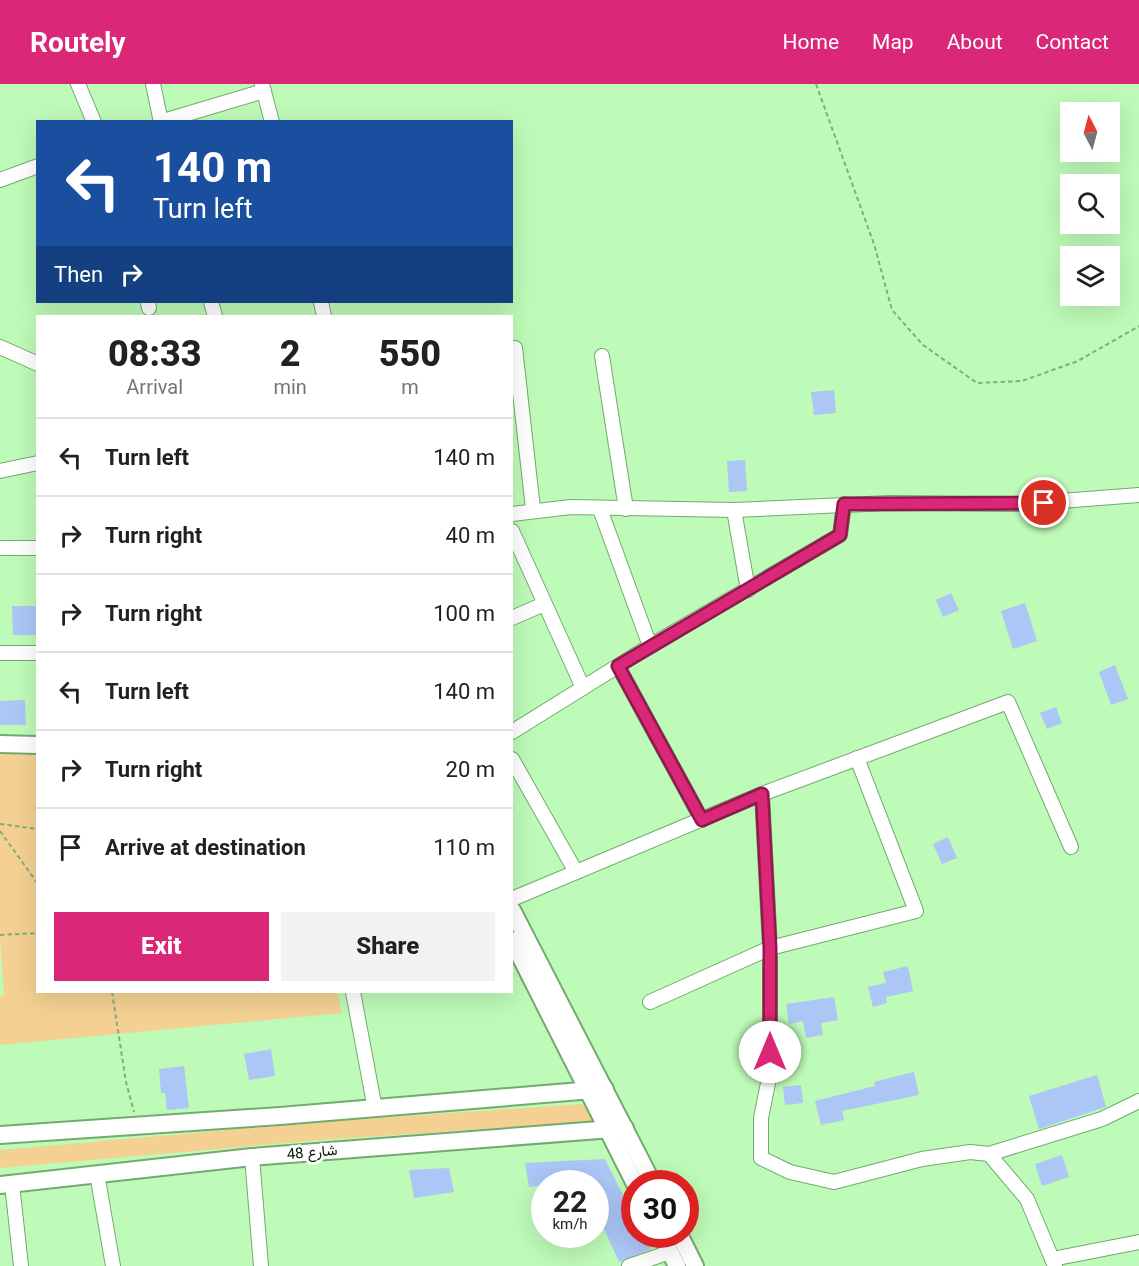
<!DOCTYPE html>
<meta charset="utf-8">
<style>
:root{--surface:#fff;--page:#f2f2f2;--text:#202124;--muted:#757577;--line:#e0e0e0;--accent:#db2777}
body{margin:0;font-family:Roboto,Vazirmatn,sans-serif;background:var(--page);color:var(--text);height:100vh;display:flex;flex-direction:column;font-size:22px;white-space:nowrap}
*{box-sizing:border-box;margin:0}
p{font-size:20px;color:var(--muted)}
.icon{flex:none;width:33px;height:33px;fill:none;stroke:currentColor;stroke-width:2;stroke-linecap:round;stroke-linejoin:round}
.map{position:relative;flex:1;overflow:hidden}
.details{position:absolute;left:36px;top:231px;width:477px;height:678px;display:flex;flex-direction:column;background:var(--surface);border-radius:0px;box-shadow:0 6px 24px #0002}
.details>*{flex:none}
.banner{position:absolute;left:36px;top:36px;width:477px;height:183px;border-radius:0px;box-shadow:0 6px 24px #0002;background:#1a4fa0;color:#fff;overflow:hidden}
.needle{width:39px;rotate:354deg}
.buttons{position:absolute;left:1060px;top:18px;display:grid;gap:12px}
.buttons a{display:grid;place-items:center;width:60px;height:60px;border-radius:0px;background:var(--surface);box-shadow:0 6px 24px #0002;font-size:30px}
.speed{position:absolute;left:531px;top:1086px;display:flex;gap:12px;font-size:30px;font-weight:700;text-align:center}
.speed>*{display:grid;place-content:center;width:78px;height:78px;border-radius:50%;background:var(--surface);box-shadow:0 6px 24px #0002;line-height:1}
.speed small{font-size:15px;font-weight:400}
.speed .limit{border:9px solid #d22;background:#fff;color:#111}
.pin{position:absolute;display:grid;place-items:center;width:51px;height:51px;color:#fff;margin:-26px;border:3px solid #fff;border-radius:50%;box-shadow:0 2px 6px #0007}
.me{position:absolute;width:66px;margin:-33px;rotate:0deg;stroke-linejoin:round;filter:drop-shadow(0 0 4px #0008)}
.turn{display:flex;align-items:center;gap:21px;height:126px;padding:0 18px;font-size:27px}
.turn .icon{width:78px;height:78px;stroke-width:2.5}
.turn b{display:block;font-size:42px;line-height:51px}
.then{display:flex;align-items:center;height:57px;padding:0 18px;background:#0003;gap:12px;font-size:22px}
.eta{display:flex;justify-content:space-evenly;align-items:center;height:102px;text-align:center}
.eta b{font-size:36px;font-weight:800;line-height:42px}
.button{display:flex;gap:12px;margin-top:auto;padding:12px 18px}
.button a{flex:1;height:69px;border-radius:0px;background:var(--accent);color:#fff;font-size:24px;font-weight:800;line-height:69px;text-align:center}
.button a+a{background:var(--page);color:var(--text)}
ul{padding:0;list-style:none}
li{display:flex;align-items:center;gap:18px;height:78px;padding:0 18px;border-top:2px solid var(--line)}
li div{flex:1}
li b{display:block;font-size:22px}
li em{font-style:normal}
header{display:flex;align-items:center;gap:36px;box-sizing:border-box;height:84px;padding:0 30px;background:var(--accent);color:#fff}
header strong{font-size:28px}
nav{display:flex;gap:33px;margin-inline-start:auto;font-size:21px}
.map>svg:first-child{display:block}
</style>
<header>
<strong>Routely</strong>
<nav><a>Home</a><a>Map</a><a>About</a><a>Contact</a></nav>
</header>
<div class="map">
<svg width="1139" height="1182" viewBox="0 0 1139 1182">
<rect width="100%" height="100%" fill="#befab8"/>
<g fill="#f4d192">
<path d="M0,670H37L38,908H337L342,929L0,961V912L4,911L0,855Z"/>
<path d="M584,1020L593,1038L321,1056L0,1084V1066L319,1038Z"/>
</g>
<g fill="#acc6f6">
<path d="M834,306L836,329L814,331L811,308Z"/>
<path d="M745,376L747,407L729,408L727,377Z"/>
<path d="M951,509L959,526L943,533L936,516Z"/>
<path d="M1025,519L1037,557L1013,565L1001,527Z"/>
<path d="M12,522H38V551H13Z"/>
<path d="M1115,581L1128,615L1111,621L1099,588Z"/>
<path d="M25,616L26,641H0V617Z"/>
<path d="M1056,623L1062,639L1047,645L1040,629Z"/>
<path d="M948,753L957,774L942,780L933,760Z"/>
<path d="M908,882L913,907L886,913L887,919L873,923L868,903L886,899L883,888Z"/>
<path d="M834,913L838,936L821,939L823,951L806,954L803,937L789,940L786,920Z"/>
<path d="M271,965L275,992L249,996L244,970Z"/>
<path d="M184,982L189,1024L167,1026L165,1009H161L159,985Z"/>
<path d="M914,988L919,1011L842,1027L844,1036L821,1041L815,1017L875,1002L874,998Z"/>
<path d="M1097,991L1106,1023L1039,1045L1029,1012Z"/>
<path d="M801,1001L803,1019L785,1021L783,1003Z"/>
<path d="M1062,1071L1069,1093L1042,1102L1035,1080Z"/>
<path d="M605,1075L634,1133V1150H644L651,1165L619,1178L596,1127V1100L581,1097L529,1103L525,1079Z"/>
<path d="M449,1084L454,1108L414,1114L409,1086Z"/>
</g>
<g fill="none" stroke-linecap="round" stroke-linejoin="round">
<g stroke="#72ab6e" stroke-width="16">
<g id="minor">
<path d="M78,0L94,38"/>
<path d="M153,0L161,38"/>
<path d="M262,0L272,38"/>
<path d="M160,38L264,7"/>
<path d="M0,96L38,82"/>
<path d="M148,218L149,224"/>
<path d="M211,218L215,232"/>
<path d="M321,218L324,232"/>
<path d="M0,263L38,280"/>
<path d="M515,264L533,425"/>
<path d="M602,272L626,425"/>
<path d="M0,387L38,379"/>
<path d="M600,425L650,562"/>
<path d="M734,426L748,506"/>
<path d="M512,430L571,423L734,426L889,419L1022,420L1139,411"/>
<path d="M512,447L583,604"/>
<path d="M0,464H38"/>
<path d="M512,534L544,520"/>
<path d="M0,569H38"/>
<path d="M618,582L702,736"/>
<path d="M512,648L650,562L840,451L844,420"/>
<path d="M512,675L576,788"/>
<path d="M762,710L770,864V989L761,1034V1074L790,1088L834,1098L922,1075L970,1068L989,1070L1102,1035L1139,1017"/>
<path d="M512,815L762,710L1008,618L1071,763"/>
<path d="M353,908L375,1025"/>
<path d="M650,918L770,864L916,827L857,674"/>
<path d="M989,1070L1027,1115L1055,1182"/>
<path d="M252,1073L261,1182"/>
<path d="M97,1090L113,1182"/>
<path d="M12,1100L21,1182"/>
<path d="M1052,1175L1139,1158"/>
<path d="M629,1182L670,1168"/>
</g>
</g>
<g stroke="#72ab6e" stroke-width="20">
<g id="major">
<path d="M0,660L38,661"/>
<path d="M512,826L653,1100"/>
<path d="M512,856L635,1100"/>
<path d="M0,1051L280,1032L605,1005"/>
<path d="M0,1101L252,1073L625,1044"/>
<path d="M661,1150L677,1182"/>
<path d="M679,1150L695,1182"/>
</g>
</g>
<g stroke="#80af7b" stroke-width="2" stroke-dasharray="4.5 3" stroke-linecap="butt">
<path d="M816,0L874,160L892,226L923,261L977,299L1022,297L1078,277L1139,242"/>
<path d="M0,740L38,745"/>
<path d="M0,747L38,800"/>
<path d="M0,851L38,849"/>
<path d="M112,908L126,998L134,1028"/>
</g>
<use href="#minor" stroke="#fff" stroke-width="14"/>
<use href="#major" stroke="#fff" stroke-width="16"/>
</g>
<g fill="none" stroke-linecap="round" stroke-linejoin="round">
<g stroke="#8e194d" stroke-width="15">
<path id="route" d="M770,968V864L762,710L702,736L618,582L840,451L844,420L1044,419"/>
</g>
<use href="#route" stroke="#db2777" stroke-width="10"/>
</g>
<g text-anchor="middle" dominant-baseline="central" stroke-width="6" stroke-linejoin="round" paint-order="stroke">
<g font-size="15" fill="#041a03" stroke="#fff">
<text transform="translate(312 1068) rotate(-5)">48 شارع</text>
</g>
</g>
</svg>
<div class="buttons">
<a><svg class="needle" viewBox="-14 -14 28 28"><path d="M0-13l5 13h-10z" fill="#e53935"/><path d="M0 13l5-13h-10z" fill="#757577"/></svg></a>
<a><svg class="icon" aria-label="search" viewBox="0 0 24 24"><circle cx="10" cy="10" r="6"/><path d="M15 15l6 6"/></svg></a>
<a><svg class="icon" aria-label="layers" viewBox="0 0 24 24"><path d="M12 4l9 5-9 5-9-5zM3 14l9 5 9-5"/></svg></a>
</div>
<div class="speed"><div>22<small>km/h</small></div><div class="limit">30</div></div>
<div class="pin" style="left:1044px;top:419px;background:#d93025"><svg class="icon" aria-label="arrive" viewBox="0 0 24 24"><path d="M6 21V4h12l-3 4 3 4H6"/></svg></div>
<svg class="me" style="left:770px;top:968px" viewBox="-20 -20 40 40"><circle r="19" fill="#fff"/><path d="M0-13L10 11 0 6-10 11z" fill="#db2777"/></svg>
<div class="banner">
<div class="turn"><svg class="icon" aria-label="left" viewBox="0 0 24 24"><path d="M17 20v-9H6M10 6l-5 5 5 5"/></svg><div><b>140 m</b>Turn left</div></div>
<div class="then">Then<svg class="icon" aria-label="right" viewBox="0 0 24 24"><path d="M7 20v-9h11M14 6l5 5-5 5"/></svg></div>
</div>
<section class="details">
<div class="eta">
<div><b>08:33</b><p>Arrival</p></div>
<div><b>2</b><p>min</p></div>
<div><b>550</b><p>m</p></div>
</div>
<ul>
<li><svg class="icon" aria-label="left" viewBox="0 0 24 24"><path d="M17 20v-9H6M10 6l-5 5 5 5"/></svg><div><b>Turn left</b></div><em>140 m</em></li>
<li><svg class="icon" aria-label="right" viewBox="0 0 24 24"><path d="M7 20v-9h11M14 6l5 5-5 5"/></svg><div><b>Turn right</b></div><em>40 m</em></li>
<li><svg class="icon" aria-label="right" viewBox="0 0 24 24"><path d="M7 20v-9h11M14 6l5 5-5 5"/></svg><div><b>Turn right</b></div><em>100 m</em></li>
<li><svg class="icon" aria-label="left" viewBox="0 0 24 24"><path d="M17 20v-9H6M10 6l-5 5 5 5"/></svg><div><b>Turn left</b></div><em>140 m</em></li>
<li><svg class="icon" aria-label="right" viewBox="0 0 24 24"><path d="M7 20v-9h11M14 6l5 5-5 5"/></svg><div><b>Turn right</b></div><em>20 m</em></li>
<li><svg class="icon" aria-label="arrive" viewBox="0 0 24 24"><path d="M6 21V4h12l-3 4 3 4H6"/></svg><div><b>Arrive at destination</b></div><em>110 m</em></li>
</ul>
<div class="button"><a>Exit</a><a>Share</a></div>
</section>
</div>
